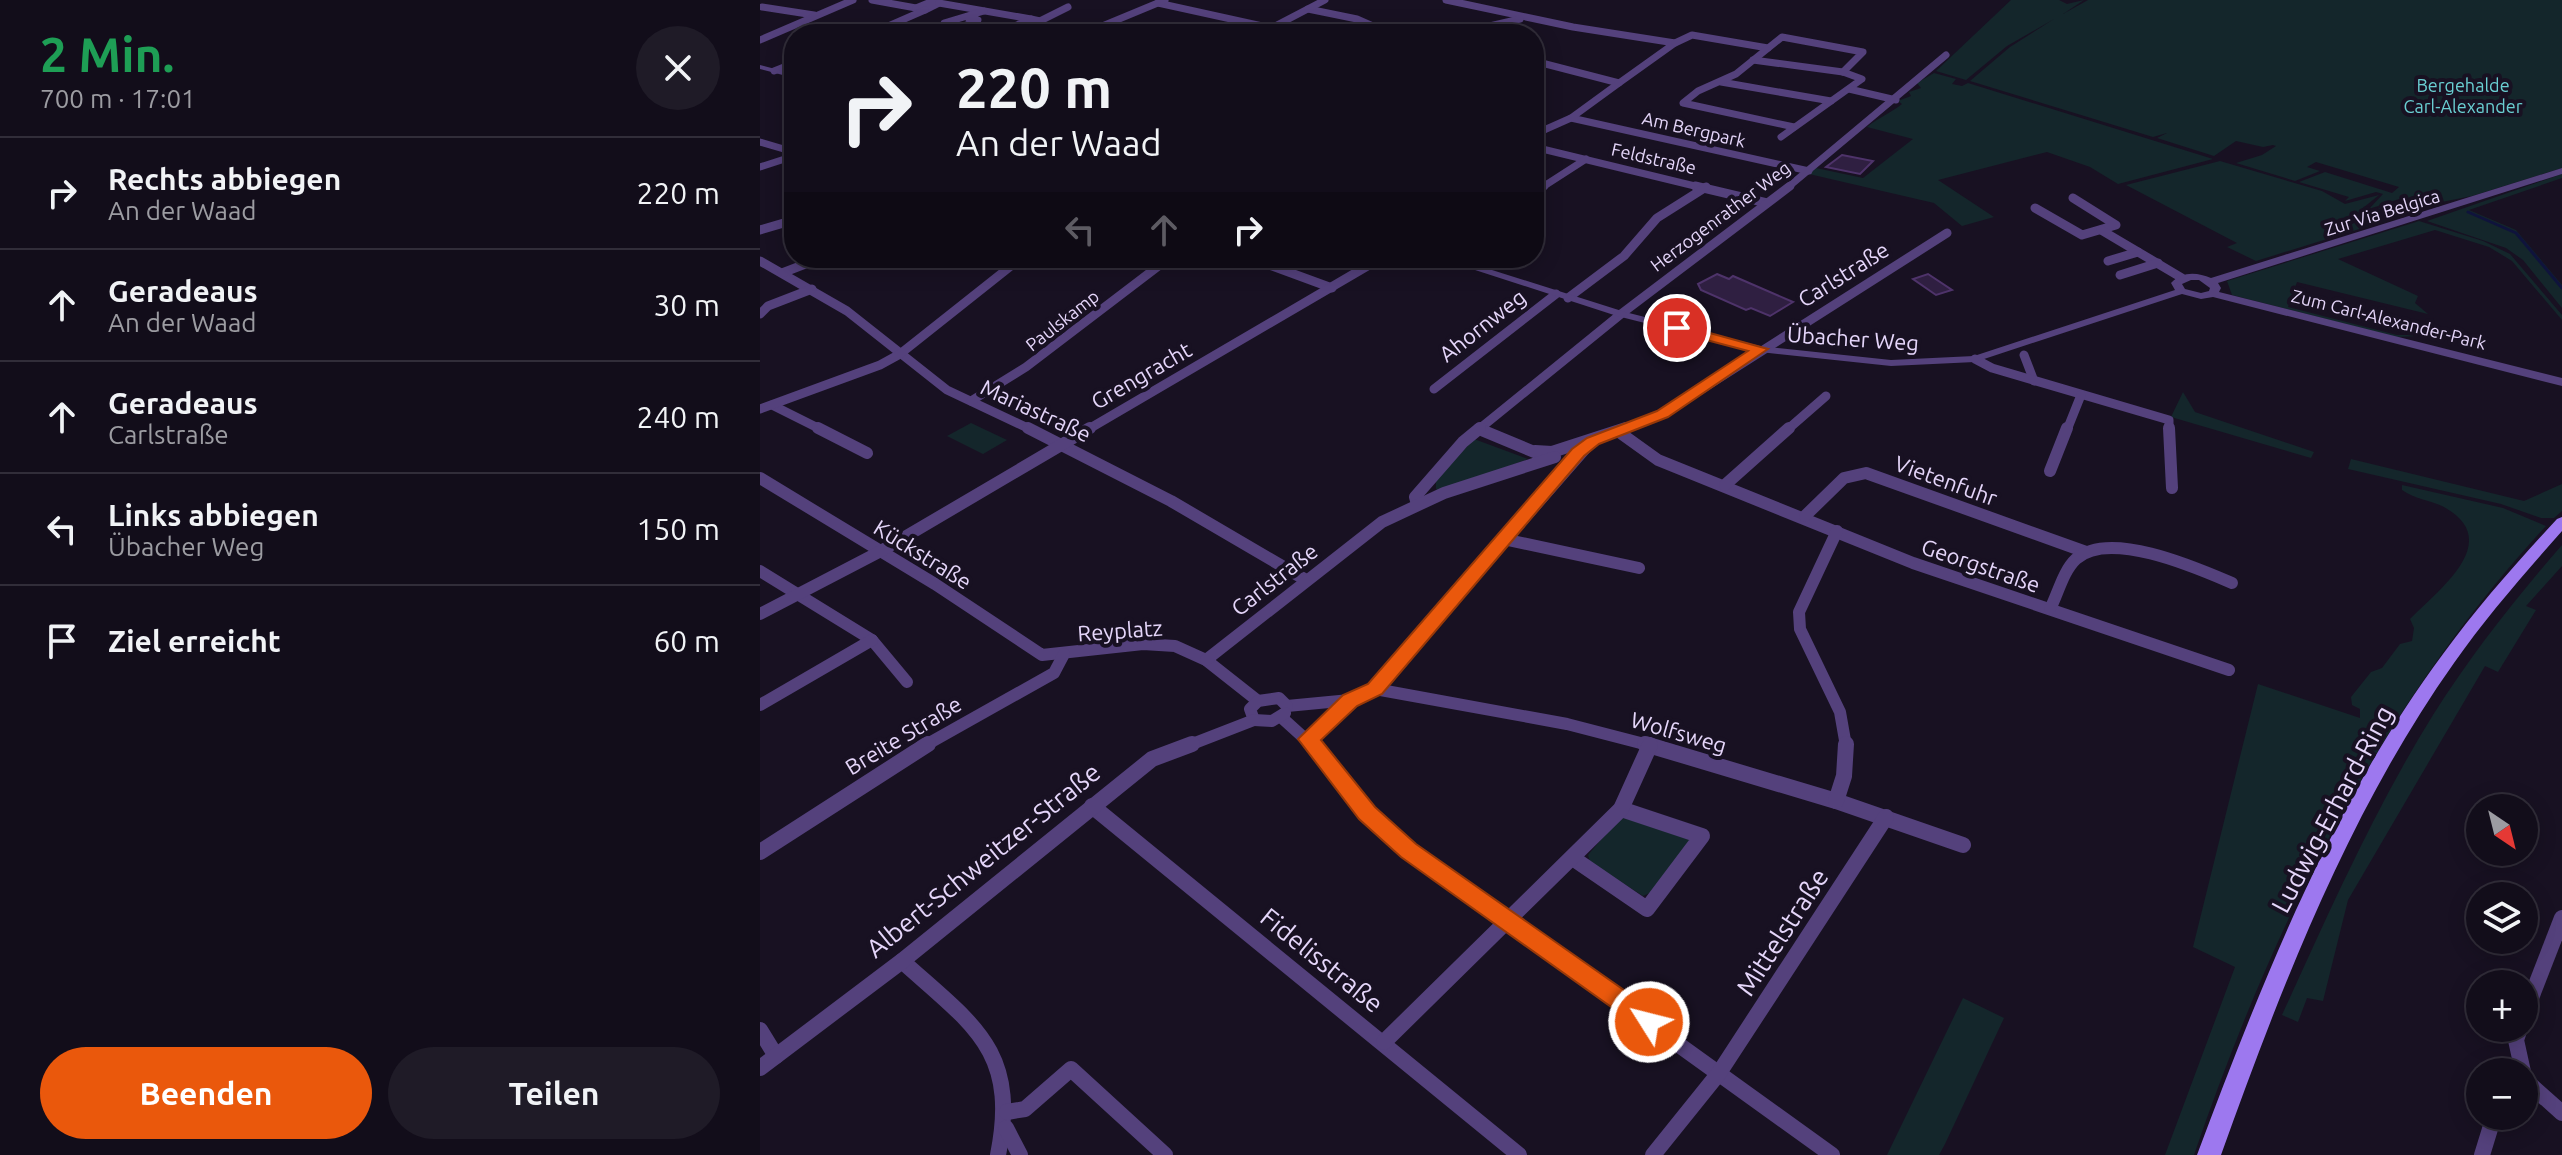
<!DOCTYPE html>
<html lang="de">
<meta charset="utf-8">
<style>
:root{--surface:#120d1a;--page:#1f1b27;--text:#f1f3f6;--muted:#9c9ca2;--line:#312d39;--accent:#ea580c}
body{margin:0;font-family:Ubuntu,sans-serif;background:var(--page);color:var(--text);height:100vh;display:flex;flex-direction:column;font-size:30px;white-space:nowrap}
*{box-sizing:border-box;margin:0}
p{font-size:26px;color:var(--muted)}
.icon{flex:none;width:44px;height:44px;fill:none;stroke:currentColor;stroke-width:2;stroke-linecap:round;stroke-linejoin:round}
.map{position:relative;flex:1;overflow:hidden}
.details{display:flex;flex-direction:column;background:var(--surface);width:760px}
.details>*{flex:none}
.guide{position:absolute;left:24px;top:24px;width:760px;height:244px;border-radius:32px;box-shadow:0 4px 20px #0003,0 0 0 2px var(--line);background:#120d1a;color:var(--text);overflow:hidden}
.needle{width:52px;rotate:145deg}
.controls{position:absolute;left:1706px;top:794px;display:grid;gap:16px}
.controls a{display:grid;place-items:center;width:72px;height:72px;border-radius:50%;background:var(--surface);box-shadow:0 4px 20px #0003,0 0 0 2px var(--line);font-size:40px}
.pin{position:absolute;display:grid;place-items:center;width:68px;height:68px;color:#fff;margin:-34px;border:4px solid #fff;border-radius:50%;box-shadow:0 2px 8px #0007}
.me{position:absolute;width:88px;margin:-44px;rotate:306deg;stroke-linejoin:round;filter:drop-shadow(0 0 6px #0008)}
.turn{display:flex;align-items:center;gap:28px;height:168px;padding:0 40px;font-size:36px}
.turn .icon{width:104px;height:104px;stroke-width:2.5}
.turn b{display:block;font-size:56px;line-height:68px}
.lanes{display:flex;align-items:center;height:76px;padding:0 40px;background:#0003;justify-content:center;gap:40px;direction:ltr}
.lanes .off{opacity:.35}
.round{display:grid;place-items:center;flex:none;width:84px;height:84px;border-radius:42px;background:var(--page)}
.summary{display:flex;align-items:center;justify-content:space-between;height:136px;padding:0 40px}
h1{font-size:48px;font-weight:700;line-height:60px;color:#1e9e55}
.action{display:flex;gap:16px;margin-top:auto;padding:16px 40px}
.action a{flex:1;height:92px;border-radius:48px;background:var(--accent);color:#fff;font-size:32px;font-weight:700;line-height:92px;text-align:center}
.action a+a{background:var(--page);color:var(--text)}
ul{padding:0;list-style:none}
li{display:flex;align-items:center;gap:24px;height:112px;padding:0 40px;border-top:2px solid var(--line)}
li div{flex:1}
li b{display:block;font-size:30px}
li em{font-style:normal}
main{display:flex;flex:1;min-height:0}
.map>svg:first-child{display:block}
</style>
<main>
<section class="details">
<div class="summary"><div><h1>2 Min.</h1><p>700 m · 17:01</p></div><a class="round"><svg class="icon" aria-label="close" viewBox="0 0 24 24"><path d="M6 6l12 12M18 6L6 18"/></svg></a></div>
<ul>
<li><svg class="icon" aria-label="right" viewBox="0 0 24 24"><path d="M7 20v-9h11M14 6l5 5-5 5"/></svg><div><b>Rechts abbiegen</b><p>An der Waad</p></div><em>220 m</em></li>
<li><svg class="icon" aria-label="ahead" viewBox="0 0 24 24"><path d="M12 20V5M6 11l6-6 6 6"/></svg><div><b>Geradeaus</b><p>An der Waad</p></div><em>30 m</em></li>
<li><svg class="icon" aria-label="ahead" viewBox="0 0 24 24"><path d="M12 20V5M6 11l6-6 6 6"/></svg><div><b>Geradeaus</b><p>Carlstraße</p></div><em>240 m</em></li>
<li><svg class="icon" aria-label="left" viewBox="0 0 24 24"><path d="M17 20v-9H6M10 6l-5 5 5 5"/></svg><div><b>Links abbiegen</b><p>Übacher Weg</p></div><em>150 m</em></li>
<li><svg class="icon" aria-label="arrive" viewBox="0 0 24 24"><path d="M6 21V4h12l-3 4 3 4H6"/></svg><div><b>Ziel erreicht</b></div><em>60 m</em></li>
</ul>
<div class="action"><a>Beenden</a><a>Teilen</a></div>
</section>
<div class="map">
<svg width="1802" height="1155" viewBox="0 0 1802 1155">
<rect width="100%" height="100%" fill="#181122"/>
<g fill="#14262b">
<path d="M1251,0H1299L1307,4L1324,0L1303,14L1328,0H1802V168L1712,196L1636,211L1646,202L1639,199L1609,209L1623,194L1616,192L1585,201L1589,197L1539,182L1565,172L1632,193L1639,187L1556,162L1547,167L1560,171L1535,181L1476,163L1502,155L1516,146L1513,145L1503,147L1476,141L1454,156L1397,138L1407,133L1393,137L1210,81L1250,47L1294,19L1247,46L1206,80L1176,71Z"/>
<path d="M1174,73L1196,79L1192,84L1202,86L1208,83L1453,159L1358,184L1330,167L1287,152L1178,180L1234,217L1202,226L1174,203L1049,174L1056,168L1103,178L1153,139L1107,127C1118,118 1132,112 1142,104L1138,101L1151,96L1149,92L1161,88L1157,83Z"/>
<path d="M1460,161L1562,191L1585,204L1619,195L1603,208L1609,211L1642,202L1630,214L1638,217L1496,261L1467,247L1477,243L1366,185Z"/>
<path d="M1802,174V178L1709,210L1756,230L1802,285V308L1763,260L1746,248L1667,221Z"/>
<path d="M1659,221L1723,241L1750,254L1802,315V320L1752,261L1729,247L1675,230L1578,259L1658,296L1655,303L1668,314L1537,282L1528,307L1637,335H1655L1667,320L1658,336L1636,337L1472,295L1467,281Z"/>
<path d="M1423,392L1435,412L1554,452L1551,458L1411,417Z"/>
<path d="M211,423L247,440L223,454L187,436Z"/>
<path d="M714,439L768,459L679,491L676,489V480Z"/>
<path d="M1591,459L1764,501L1802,484V511L1794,518H1781L1741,504L1588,469Z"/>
<path d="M1642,485L1743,508L1786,526C1621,704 1512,927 1434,1155H1405L1475,967L1433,947L1498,684L1600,718V709L1592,705L1591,697L1611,672L1622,668L1640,644L1652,641L1654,628L1650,619C1678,590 1747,540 1682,506C1669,500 1655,499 1642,490Z"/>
<path d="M1802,545V566L1766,606L1776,610L1738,672L1725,666L1588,900L1563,1001L1547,998L1538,1022L1522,1015C1568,914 1614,810 1673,715C1711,655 1755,599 1802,545Z"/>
<path d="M862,815L932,837L894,891L883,896L830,862L828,855Z"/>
<path d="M1203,998L1244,1018L1185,1144L1179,1155H1127Z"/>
</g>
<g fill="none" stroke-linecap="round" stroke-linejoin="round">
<path stroke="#0f133c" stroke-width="3" d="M1708,212L1756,233L1802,288"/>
</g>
<g fill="#2f1f41" stroke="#4e336a" stroke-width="2">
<path d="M1082,155L1113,161L1100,174L1066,167Z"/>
<path d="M957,274L969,279L973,276L1033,302L1010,316L991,308L986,310L941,290L938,284Z"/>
<path d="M1168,274L1192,290L1176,295L1153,279Z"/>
</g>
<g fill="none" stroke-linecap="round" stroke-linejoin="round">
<g stroke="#54417c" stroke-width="7">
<path d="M112,0L156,8"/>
<path d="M686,0L813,27L915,43L859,83L774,61"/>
<path d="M173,1L179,3L165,10L156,8Z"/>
<path d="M179,3L271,19"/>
<path d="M398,3L512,28"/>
<path d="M2,7L54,15"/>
<path d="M548,9L597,19L631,34"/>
<path d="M209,19L218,20L204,26L184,23L224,11"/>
<path d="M276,23L308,7"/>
<path d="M265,27L301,34"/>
<path d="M342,27L374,34"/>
<path d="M721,28L760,19"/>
<path d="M110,34L165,10"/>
<path d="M236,34L271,19L280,21"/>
<path d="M323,34L405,0"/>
<path d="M500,34L565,0"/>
<path d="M0,40L93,0"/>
<path d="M915,43L932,35L1008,48"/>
<path d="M993,60L1083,72L1102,79L1021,137"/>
<path d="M14,71L34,63"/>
<path d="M961,82L1071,101"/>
<path d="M1089,89L1136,100"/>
<path d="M774,117L784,130"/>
<path d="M811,118L1049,171"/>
<path d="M1034,127L923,103L938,91L976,74L1022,37L1103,52L1083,72"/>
<path d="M784,130L811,118L859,83"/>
<path d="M0,142L34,152"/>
<path d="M774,147L943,188"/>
<path d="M0,167L34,156"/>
<path d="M781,188L826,159"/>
<path d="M1027,188L1186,55"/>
</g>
<g stroke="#54417c" stroke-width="9">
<path d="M935,186L1007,203"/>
<path d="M774,192L784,186"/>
<path d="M1275,208L1322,235L1356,225L1313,198"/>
<path d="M0,230L34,220"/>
<path d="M1341,230L1422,278"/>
<path d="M490,258L572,288"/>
<path d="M0,261L87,311L187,390L272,430"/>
<path d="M1348,261L1378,252"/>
<path d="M185,265L189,258"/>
<path d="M22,273L61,258"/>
<path d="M1360,275L1398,263"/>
<path d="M808,298L864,256L897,218L946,187"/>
<path d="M0,314L8,306L52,289"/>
<path d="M1264,355L1274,381"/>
<path d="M1215,359L1232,368L1409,420V430"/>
<path d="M674,389L796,294"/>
<path d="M211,401L266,367L409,258"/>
<path d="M12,405L62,430"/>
<path d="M0,409L120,365L140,354L261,258"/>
<path d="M719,429L722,430"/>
<path d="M327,430L621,258"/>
<path d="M718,430L861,314L1030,186"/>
<path d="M861,430L903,414L1187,233"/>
<path d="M1027,430L1066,396"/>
<path d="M1307,430L1321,395"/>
</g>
<g stroke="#54417c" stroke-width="12">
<path d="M58,428L107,453"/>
<path d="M268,428L411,501L546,580"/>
<path d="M1409,428L1412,488"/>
<path d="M719,429L779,454"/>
<path d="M859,432L898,460L1153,563L1469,670"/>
<path d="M775,451L792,452L866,428"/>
<path d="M1290,471L1307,428"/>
<path d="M0,478L175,584L282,655L383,644L415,646L446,660L498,701"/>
<path d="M965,485L1029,428"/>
<path d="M657,504L655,497L703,442L720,428"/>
<path d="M1045,516L1084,478L1106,473L1326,552"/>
<path d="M1077,531L1039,612L1040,629L1080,712L1086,746"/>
<path d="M743,539L879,568"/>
<path d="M0,571L112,640L147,682"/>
<path d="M1290,609C1298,594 1303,571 1316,559C1349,529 1437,568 1472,583"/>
<path d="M0,614L121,551L330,428"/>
<path d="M446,660L622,522L684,493L795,457"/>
<path d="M615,689L807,724L892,746"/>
<path d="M0,705L112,640"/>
<path d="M527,706L590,700L615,689L829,444"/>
<path d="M521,717L553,746"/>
<path d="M494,720L490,709L498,701L519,698L527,706"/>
<path d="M494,720L512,721L525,713"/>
<path d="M548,739L590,700"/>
<path d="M164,746L294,673L304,654"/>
<path d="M427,746L494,720"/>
</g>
<g stroke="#54417c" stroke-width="16">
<path d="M552,744L607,813L648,850L1072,1155"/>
<path d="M885,744L1076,801L1203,845"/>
<path d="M1076,801L1084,776L1086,744"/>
<path d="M332,806L759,1155"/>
<path d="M0,852L168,744"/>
<path d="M814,859L887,909L942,836L861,809"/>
<path d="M142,961C213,1025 259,1050 238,1155"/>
<path d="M1764,1016L1802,918"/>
<path d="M1760,1028L1756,1040L1763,1072"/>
<path d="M0,1030L16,1056"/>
<path d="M624,1042L861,809L890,745"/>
<path d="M0,1068L142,961L392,759L432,744"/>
<path d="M1765,1080L1802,1113"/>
<path d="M247,1112L265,1109L311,1069L405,1155"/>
<path d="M246,1128L260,1155"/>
<path d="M893,1155L959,1073L1126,817"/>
<path d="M1722,1155L1734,1116"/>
</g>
<g fill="#54417c" fill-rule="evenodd">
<path d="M0,65L34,74V78L0,69Z"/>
<path d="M1802,168V174L1458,283L1461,288L1459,292L1802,378V386L1453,297L1441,299L1422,294L1215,362L1131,366L1000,352L857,316L678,258H694L865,312L1000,346L1131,360L1214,356L1415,290L1411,283C1422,271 1437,272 1451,278ZM1431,280H1439L1450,288L1449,291L1441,293L1425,289L1422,284Z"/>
</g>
<path fill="#9d78ef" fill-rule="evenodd" d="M1802,517V531C1764,574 1727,616 1694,663C1589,811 1522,985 1461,1155H1437C1502,982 1572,803 1683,654C1718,606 1757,562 1797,519Z"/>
</g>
<path fill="#ea580c" stroke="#983908" stroke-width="2" d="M917,324L1008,349L908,417L839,444L824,456L622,694L597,706L561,740L615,807L656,844L898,1014L902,1022L898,1030L889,1034L641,857L599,819L538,739L583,695L608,684L812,449L827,438L897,411L988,351L912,331V325Z"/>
<g text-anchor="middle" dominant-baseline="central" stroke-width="8" stroke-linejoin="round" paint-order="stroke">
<g font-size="18" fill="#6acfd2" stroke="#181122">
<text x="1703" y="85">Bergehalde<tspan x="1703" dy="21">Carl-Alexander</tspan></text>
</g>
<g font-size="18" fill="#e5d6fa" stroke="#181122">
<text transform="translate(934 129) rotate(13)">Am Bergpark</text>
<text transform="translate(894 158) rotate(13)">Feldstraße</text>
<text transform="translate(1622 212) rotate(-17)">Zur Via Belgica</text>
<text transform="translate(960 216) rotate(-37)">Herzogenrather Weg</text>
<text transform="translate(1629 319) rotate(14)">Zum Carl-Alexander-Park</text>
<text transform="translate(302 320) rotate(-38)">Paulskamp</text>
</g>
<g font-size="22" fill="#e5d6fa" stroke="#181122">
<text transform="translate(1083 274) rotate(-32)">Carlstraße</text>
<text transform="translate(722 325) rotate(-38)">Ahornweg</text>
<text transform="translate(1093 338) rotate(4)">Übacher Weg</text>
<text transform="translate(381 375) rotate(-30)">Grengracht</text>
<text transform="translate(276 410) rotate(25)">Mariastraße</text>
<text transform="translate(1186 480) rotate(20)">Vietenfuhr</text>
<text transform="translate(163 554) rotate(32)">Kückstraße</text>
<text transform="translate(1221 565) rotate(19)">Georgstraße</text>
<text transform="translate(514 579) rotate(-38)">Carlstraße</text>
<text transform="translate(360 630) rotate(-4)">Reyplatz</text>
<text transform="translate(919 732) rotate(16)">Wolfsweg</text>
<text transform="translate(143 735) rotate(-31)">Breite Straße</text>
</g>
<g font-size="26" fill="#e5d6fa" stroke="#181122">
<text transform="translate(1572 809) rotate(-62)">Ludwig-Erhard-Ring</text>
<text transform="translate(223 860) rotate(-39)">Albert-Schweitzer-Straße</text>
<text transform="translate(1022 932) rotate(-57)">Mittelstraße</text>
<text transform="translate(562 960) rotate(39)">Fidelisstraße</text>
</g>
</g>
</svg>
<div class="controls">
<a><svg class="needle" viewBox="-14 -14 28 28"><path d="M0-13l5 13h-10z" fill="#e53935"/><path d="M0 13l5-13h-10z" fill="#9c9ca2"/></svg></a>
<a><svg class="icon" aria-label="layers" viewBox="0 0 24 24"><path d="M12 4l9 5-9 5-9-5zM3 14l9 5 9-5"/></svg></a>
<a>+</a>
<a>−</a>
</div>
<div class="pin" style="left:917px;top:328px;background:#d93025"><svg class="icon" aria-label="arrive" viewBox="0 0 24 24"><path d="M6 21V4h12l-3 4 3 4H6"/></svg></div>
<svg class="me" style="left:889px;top:1022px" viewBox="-20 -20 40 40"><circle r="17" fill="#ea580c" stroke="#fff" stroke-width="3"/><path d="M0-11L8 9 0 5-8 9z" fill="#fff"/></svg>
<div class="guide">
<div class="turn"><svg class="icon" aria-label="right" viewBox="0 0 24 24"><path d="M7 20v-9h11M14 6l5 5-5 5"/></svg><div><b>220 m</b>An der Waad</div></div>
<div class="lanes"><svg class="icon off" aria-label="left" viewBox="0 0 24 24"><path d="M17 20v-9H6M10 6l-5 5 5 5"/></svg><svg class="icon off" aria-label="ahead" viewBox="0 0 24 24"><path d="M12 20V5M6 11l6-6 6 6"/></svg><svg class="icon" aria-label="right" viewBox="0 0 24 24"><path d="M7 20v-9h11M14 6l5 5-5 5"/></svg></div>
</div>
</div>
</main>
